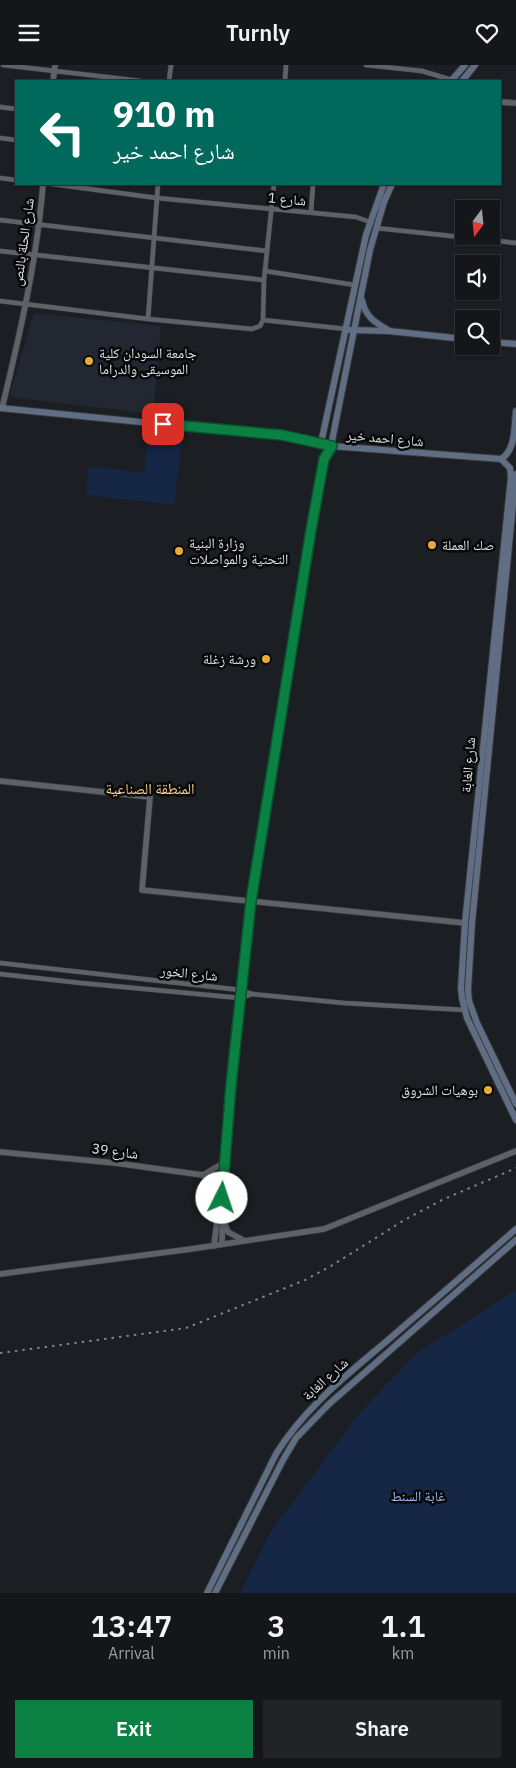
<!DOCTYPE html>
<meta charset="utf-8">
<style>
:root{--surface:#14161a;--page:#212327;--text:#f1f3f6;--muted:#9d9fa2;--line:#333539;--accent:#0b8043}
body{margin:0;font-family:"IBM Plex Sans","Noto Naskh Arabic",sans-serif;background:var(--page);color:var(--text);height:100vh;display:flex;flex-direction:column;font-size:19px;white-space:nowrap}
*{box-sizing:border-box;margin:0}
p{font-size:16px;color:var(--muted)}
.icon{flex:none;width:28px;height:28px;fill:none;stroke:currentColor;stroke-width:2;stroke-linecap:round;stroke-linejoin:round}
.map{position:relative;height:1528px;overflow:hidden}
.side{display:flex;flex-direction:column;background:var(--surface);flex:1}
.side>*{flex:none}
.hud{position:absolute;left:15px;top:15px;width:486px;height:105px;border-radius:0px;box-shadow:0 1px 4px #0004,0 0 0 1px var(--line);background:#00695c;color:#fff;overflow:hidden}
.needle{width:32px;rotate:195deg}
.tools{position:absolute;left:455px;top:135px;display:grid;gap:10px}
.tools a{display:grid;place-items:center;width:45px;height:45px;border-radius:0px;background:var(--surface);box-shadow:0 1px 4px #0004,0 0 0 1px var(--line);font-size:25px}
.pin{position:absolute;display:grid;place-items:center;width:42px;height:42px;color:#fff;margin:-21px;border-radius:10px;box-shadow:0 2px 8px #0006}
.me{position:absolute;width:55px;margin:-28px;rotate:4deg;stroke-linejoin:round;filter:drop-shadow(0 0 4px #0008)}
.turn{display:flex;align-items:center;gap:18px;height:105px;padding:0 15px;font-size:22px}
.turn .icon{width:65px;height:65px;stroke-width:2.5}
.turn b{display:block;font-size:35px;line-height:42px}
.eta{display:flex;justify-content:space-evenly;align-items:center;height:85px;text-align:center}
.eta b{font-size:30px;font-weight:600;line-height:35px}
.action{display:flex;gap:10px;margin-top:auto;padding:10px 15px}
.action a{flex:1;height:58px;border-radius:0px;background:var(--accent);color:#fff;font-size:20px;font-weight:600;line-height:58px;text-align:center}
.action a+a{background:var(--page);color:var(--text)}
header{display:flex;justify-content:space-between;align-items:center;height:65px;padding:0 15px;background:var(--surface);font-size:22px;font-weight:600}
.map>svg:first-child{display:block}
</style>
<header><svg class="icon" aria-label="menu" viewBox="0 0 24 24"><path d="M4 6h16M4 12h16M4 18h16"/></svg>Turnly<svg class="icon" aria-label="heart" viewBox="0 0 24 24"><path d="M12 20l-8-8c-3-5 5-10 8-4 3-6 11-1 8 4z"/></svg></header>
<div class="map">
<svg width="516" height="1528" viewBox="0 0 516 1528">
<rect width="100%" height="100%" fill="#1b1e22"/>
<path fill="#222731" d="M34,248L161,261L153,349L9,332Z"/>
<g fill="#152745">
<path d="M148,373L182,376L174,440L86,430L89,401L144,408Z"/>
<path d="M516,1225V1528H240L271,1466L358,1350L414,1290Z"/>
</g>
<g fill="none" stroke-linecap="round" stroke-linejoin="round">
<g stroke="#36383c" stroke-width="5.5">
<g id="minor">
<path d="M3,0L141,16"/>
<path d="M366,0L422,6L452,15"/>
<path d="M169,16L171,0"/>
<path d="M285,16L286,0"/>
<path d="M0,42L16,44"/>
<path d="M0,73L16,75"/>
<path d="M0,113L16,115"/>
<path d="M52,119L157,133L356,152L370,157"/>
<path d="M311,147L313,119"/>
<path d="M0,155L267,186"/>
<path d="M376,163L516,178"/>
<path d="M0,186L264,215"/>
<path d="M265,206L355,220"/>
<path d="M0,236L148,254L252,264L260,261L263,255L346,264"/>
<path d="M148,254L158,119"/>
<path d="M263,255L264,215L274,119"/>
<path d="M0,898L241,925L252,929L344,938L464,945"/>
<path d="M0,909L81,918L240,933L252,929"/>
</g>
</g>
<g stroke="#36383c" stroke-width="7">
<g id="tertiary">
<path d="M53,16L55,0"/>
<path d="M500,37L516,38"/>
<path d="M2,343C20,269 37,195 43,119"/>
<path d="M0,716L150,732L142,825L465,858"/>
<path d="M0,1087L115,1098L203,1110L222,1125"/>
<path d="M203,1110L225,1097"/>
<path d="M224,1157L228,1167L243,1175"/>
<path d="M222,1179L223,1110L251,835L311,465L324,394L331,381"/>
<path d="M214,1181L219,1139L222,1133"/>
<path d="M0,1209L191,1184L324,1164L516,1086"/>
</g>
</g>
<g stroke="#36383c" stroke-width="8">
<g id="secondary">
<path d="M451,16L465,0"/>
<path d="M462,16L475,0"/>
<path d="M362,235C365,251 374,257 388,265"/>
<path d="M350,265L389,266L464,274"/>
<path d="M491,277L516,279"/>
<path d="M0,343L282,371L331,381L501,394"/>
<path d="M321,378L366,170L384,119"/>
<path d="M331,381L370,185L384,137L392,119"/>
<path d="M501,394L510,403L511,412L465,858L461,923L462,933L467,953L516,1055"/>
<path d="M501,394C516,385 514,362 516,346"/>
<path d="M516,409L472,858L468,925L469,936L477,958L516,1039"/>
<path d="M207,1528L276,1389C304,1343 348,1309 388,1275C431,1238 474,1201 516,1164"/>
<path d="M215,1528L283,1395L296,1373L329,1339L516,1175"/>
</g>
</g>
<use href="#minor" stroke="#5e6166" stroke-width="4.5"/>
<use href="#tertiary" stroke="#5e6166" stroke-width="5.5"/>
<use href="#secondary" stroke="#606e84" stroke-width="6"/>
<path stroke="#808286" stroke-width="2" stroke-dasharray="2.5 5" stroke-linecap="butt" d="M0,1288L186,1263L305,1215L331,1201L406,1154L442,1135L516,1103"/>
</g>
<g fill="none" stroke-linecap="round" stroke-linejoin="round">
<g stroke="#07532c" stroke-width="12">
<path id="route" d="M163,359L282,370L332,381L324,394L311,465L251,836L231,1020L222,1133"/>
</g>
<use href="#route" stroke="#0b8043" stroke-width="9"/>
</g>
<g fill="#e7ac36" stroke="#07080a" stroke-width="2">
<circle cx="89" cy="296" r="5"/>
<circle cx="432" cy="480" r="5"/>
<circle cx="179" cy="486" r="5"/>
<circle cx="266" cy="594" r="5"/>
<circle cx="488" cy="1025" r="5"/>
</g>
<g text-anchor="middle" dominant-baseline="central" stroke-width="5" stroke-linejoin="round" paint-order="stroke">
<g font-size="14" fill="#dfe1e4" stroke="#07080a">
<text transform="translate(287 134) rotate(5)">شارع 1</text>
<text transform="translate(23 177) rotate(-82)">شارع الحلة بالنص</text>
<text transform="translate(385 373) rotate(5)">شارع احمد خير</text>
<text transform="translate(468 700) rotate(-85)">شارع الغابة</text>
<text transform="translate(189 908) rotate(6)">شارع الخور</text>
<text transform="translate(115 1086) rotate(7)">شارع 39</text>
<text transform="translate(325 1314) rotate(-42)">شارع الغابة</text>
</g>
<g font-size="14" fill="#dfe1e4" stroke="#07080a" text-anchor="start">
<text x="99" y="288">جامعة السودان كلية<tspan x="99" dy="16">الموسيقى والدراما</tspan></text>
<text x="189" y="478">وزارة البنية<tspan x="189" dy="16">التحتية والمواصلات</tspan></text>
<text x="442" y="480">صك العملة</text>
<text x="256" y="594" text-anchor="end">ورشة زغلة</text>
<text x="478" y="1025" text-anchor="end">بوهيات الشروق</text>
</g>
<g font-size="14" fill="#9fc0f7" stroke="#07080a">
<text x="418" y="1431">غابة السنط</text>
</g>
<g font-size="15" fill="#fed58e" stroke="#07080a">
<text x="150" y="723">المنطقة الصناعية</text>
</g>
</g>
</svg>
<div class="tools">
<a><svg class="needle" viewBox="-14 -14 28 28"><path d="M0-13l5 13h-10z" fill="#e53935"/><path d="M0 13l5-13h-10z" fill="#9d9fa2"/></svg></a>
<a><svg class="icon" aria-label="sound" viewBox="0 0 24 24"><path d="M4 9h4l5-4v14l-5-4H4zM17 9q2 3 0 6"/></svg></a>
<a><svg class="icon" aria-label="search" viewBox="0 0 24 24"><circle cx="10" cy="10" r="6"/><path d="M15 15l6 6"/></svg></a>
</div>
<div class="pin" style="left:163px;top:359px;background:#d93025"><svg class="icon" aria-label="arrive" viewBox="0 0 24 24"><path d="M6 21V4h12l-3 4 3 4H6"/></svg></div>
<svg class="me" style="left:222px;top:1133px" viewBox="-20 -20 40 40"><circle r="19" fill="#fff"/><path d="M0-13L10 11 0 6-10 11z" fill="#0b8043"/></svg>
<div class="hud">
<div class="turn"><svg class="icon" aria-label="left" viewBox="0 0 24 24"><path d="M17 20v-9H6M10 6l-5 5 5 5"/></svg><div><b>910 m</b>شارع احمد خير</div></div>
</div>
</div>
<section class="side">
<div class="eta">
<div><b>13:47</b><p>Arrival</p></div>
<div><b>3</b><p>min</p></div>
<div><b>1.1</b><p>km</p></div>
</div>
<div class="action"><a>Exit</a><a>Share</a></div>
</section>
